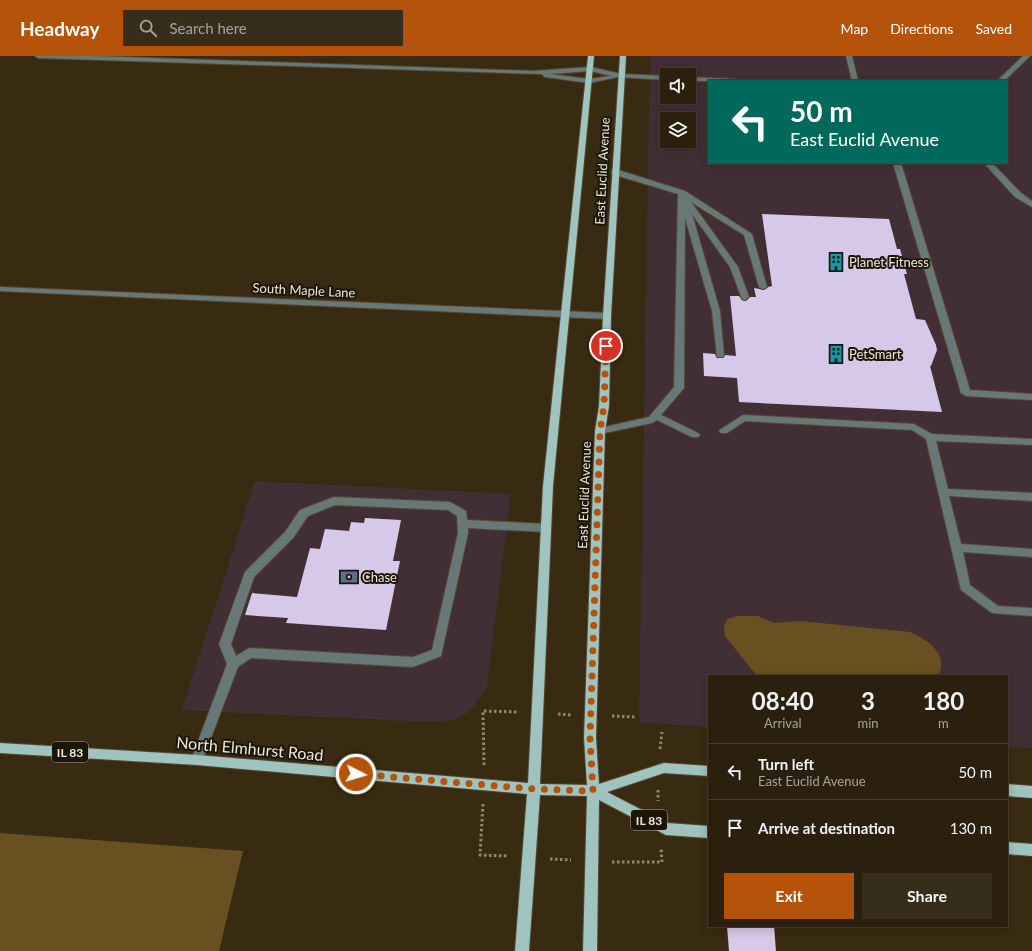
<!DOCTYPE html>
<style>
:root{--surface:#2b200d;--page:#372d1b;--text:#f1f3f6;--muted:#a6a39d;--line:#473e2e;--accent:#b45309}
body{margin:0;font-family:Lato,sans-serif;background:var(--page);color:var(--text);height:100vh;display:flex;flex-direction:column;font-size:15px;white-space:nowrap}
*{box-sizing:border-box;margin:0}
p{font-size:13px;color:var(--muted)}
.icon{flex:none;width:22px;height:22px;fill:none;stroke:currentColor;stroke-width:2;stroke-linecap:round;stroke-linejoin:round}
.map{position:relative;flex:1;overflow:hidden}
.drawer{position:absolute;left:708px;top:619px;width:300px;height:252px;display:flex;flex-direction:column;background:var(--surface);border-radius:0px;box-shadow:0 2px 10px #0003,0 0 0 1px var(--line)}
.drawer>*{flex:none}
.top-card{position:absolute;left:708px;top:24px;width:300px;height:84px;border-radius:0px;box-shadow:0 2px 10px #0003,0 0 0 1px var(--line);background:#00695c;color:#fff;overflow:hidden}
.fabs{position:absolute;left:660px;top:12px;display:grid;gap:8px}
.fabs a{display:grid;place-items:center;width:36px;height:36px;border-radius:0px;background:var(--surface);box-shadow:0 2px 10px #0003,0 0 0 1px var(--line);font-size:20px}
.pin{position:absolute;display:grid;place-items:center;width:34px;height:34px;color:#fff;margin:-17px;border:2px solid #fff;border-radius:50%;box-shadow:0 1px 4px #0007}
.me{position:absolute;width:44px;margin:-22px;rotate:95deg;stroke-linejoin:round;filter:drop-shadow(0 0 3px #0008)}
.turn{display:flex;align-items:center;gap:14px;height:84px;padding:0 16px;font-size:18px}
.turn .icon{width:52px;height:52px;stroke-width:2.5}
.turn b{display:block;font-size:28px;line-height:34px}
.eta{display:flex;justify-content:space-evenly;align-items:center;height:68px;text-align:center}
.eta b{font-size:24px;font-weight:700;line-height:28px}
.primary-button{display:flex;gap:8px;margin-top:auto;padding:8px 16px}
.primary-button a{flex:1;height:46px;border-radius:0px;background:var(--accent);color:#fff;font-size:16px;font-weight:700;line-height:46px;text-align:center}
.primary-button a+a{background:var(--page);color:var(--text)}
ul{padding:0;list-style:none}
li{display:flex;align-items:center;gap:12px;height:56px;padding:0 16px;border-top:1px solid var(--line)}
li div{flex:1}
li b{display:block;font-size:15px}
li em{font-style:normal}
header{display:flex;align-items:center;gap:24px;box-sizing:border-box;height:56px;padding:0 20px;background:var(--accent);color:#fff}
header strong{font-size:19px}
nav{display:flex;gap:22px;margin-inline-start:auto;font-size:14px}
.search{width:280px;height:36px;background:var(--page);display:flex;align-items:center;gap:10px;box-sizing:border-box;padding:0 14px;border-radius:0px;color:var(--muted);font-size:15px}
.map>svg:first-child{display:block}
</style>
<header>
<strong>Headway</strong>
<div class="search"><svg class="icon" aria-label="search" viewBox="0 0 24 24"><circle cx="10" cy="10" r="6"/><path d="M15 15l6 6"/></svg>Search here</div>
<nav><a>Map</a><a>Directions</a><a>Saved</a></nav>
</header>
<div class="map">
<svg width="1032" height="895" viewBox="0 0 1032 895">
<rect width="100%" height="100%" fill="#392b11"/>
<g fill="#422f36" fill-rule="evenodd">
<path d="M650,0H1032V692L1007,691V620H709V671L639,666ZM667,19H689V41H667ZM709,25H1007V107H709ZM667,63H689V85H667Z"/>
<path d="M255,425L511,438L487,632L470,655L455,664L430,666L182,654Z"/>
</g>
<g fill="#685021">
<path d="M737,560H758L774,567L800,565L910,576C927,583 950,599 938,620H757L725,580L724,571L727,563Z"/>
<path d="M0,777L243,795L219,895H0Z"/>
</g>
<g fill="#d5c8e8">
<path d="M762,158L889,163L897,193H900L907,218H904L916,263L925,264L936,289L937,294L931,310H930L942,356L739,346L737,322L704,320L703,297L715,298L717,302H723L725,299L736,300L730,240H739L742,244L746,245L750,241H756L754,232L764,234L768,231L772,230Z"/>
<path d="M365,462L401,464L393,505H400L386,574L286,567L288,562L245,559L252,537L297,541L310,492L320,493L325,473L349,475L351,466L364,467Z"/>
<path d="M727,870H774L776,895H729Z"/>
</g>
<g fill="none" stroke-linecap="round" stroke-linejoin="round">
<g stroke="#564931" stroke-width="2">
<g id="minor">
<path d="M35,0H94L534,15L590,11L622,18L667,20V24L618,21L589,27L545,21L542,18L38,2ZM590,15L611,20L589,23L550,18Z"/>
<path d="M846,0H852L858,25H852Z"/>
<path d="M1023,0H1030L1004,25H997Z"/>
<path d="M689,21L735,23L738,25H689Z"/>
<path d="M893,107H901L970,334L1032,338V344L966,340L961,337Z"/>
<path d="M984,107H992L1021,137L1032,145V151L1015,141Z"/>
<path d="M612,114H618L685,135L752,178L767,231L763,233L759,231L744,179L691,146L738,211L749,241L745,244L742,243L730,211L692,158L720,255L724,299L723,301H717L712,255L685,162L684,332L661,359L698,377L700,379L698,381H692L657,364L652,367L600,378L595,375L600,372L649,361L674,331L678,138L612,118Z"/>
<path d="M0,231L607,257L611,260L607,263L0,235Z"/>
<path d="M743,359L914,368L932,378L1032,383V389L936,385L948,433L1032,437V445L949,440L961,488L1032,493V501L963,496L970,529L998,550L1032,552V560L992,557L961,534L926,383L912,374L745,365L727,377H721L719,375L721,373Z"/>
<path d="M334,441L450,446L466,455L467,464L546,468L550,469L551,472L550,475L546,476L468,472V477L441,600L413,611L251,602L238,611L201,708L197,709L193,708L191,704L227,608L219,588L245,516L285,476L300,454ZM335,449L448,454L457,460L458,477L432,594L413,601L249,592L236,600L231,588L254,521L293,482L308,460Z"/>
</g>
</g>
<g stroke="#564931" stroke-width="2">
<g id="major">
<path d="M588,0H594L553,430L540,728L587,729L584,682L595,375L599,350L603,260L620,0H626L611,260L609,350L605,375L596,682L599,728L664,707L709,710V720L664,717L607,736L667,767L709,770V782L666,779L599,744L597,895H583L587,740L540,739L529,895H515L527,738L197,709L0,697V687L197,699L528,727L543,430Z"/>
<path d="M1007,728L1032,730V742L1007,740Z"/>
<path d="M1007,786L1032,788V800L1007,798Z"/>
</g>
</g>
<g stroke="#928772" stroke-width="3" stroke-dasharray="2.5 2.5" stroke-linecap="butt">
<path d="M558,658L571,659"/>
<path d="M612,660L635,661"/>
<path d="M660,693L662,676"/>
<path d="M484,709L483,655L517,656"/>
<path d="M658,734V745"/>
<path d="M483,748L480,799L508,800"/>
<path d="M550,803L571,804"/>
<path d="M612,806H662L661,792"/>
</g>
<use href="#minor" fill="#677876" fill-rule="evenodd"/>
<use href="#major" fill="#9fc3be" fill-rule="evenodd"/>
</g>
<g fill="none" stroke-linecap="round" stroke-linejoin="round">
<path stroke="#b45309" stroke-width="7" stroke-dasharray="0 12.6" d="M356,718L534,733L593,735L590,682L600,375L604,350L606,290"/>
</g>
<defs>
<g id="building-bare" transform="scale(1.38)"><path d="M-4-6H4V6H1V3H-1V6H-4ZM-2.5-4.3h1.7v1.8h-1.7ZM.8-4.3h1.7v1.8H.8ZM-2.5-1h1.7V.8h-1.7ZM.8-1h1.7V.8H.8Z" fill="#0f9aa8" stroke="#1b150a" stroke-width="2.5" paint-order="stroke"/></g>
<g id="bank-bare" transform="scale(1.38)"><path d="M-6-4H6V4H-6ZM0-2.3a2.3 2.3 0 1 0 0 4.6a2.3 2.3 0 1 0 0-4.6Z" fill="#5c6f8a" stroke="#1b150a" stroke-width="2.5" paint-order="stroke"/></g>
</defs>
<g fill-rule="evenodd">
<use href="#building-bare" x="836" y="206"/>
<use href="#building-bare" x="836" y="298"/>
<use href="#bank-bare" x="349" y="521"/>
</g>
<g text-anchor="middle" dominant-baseline="central" stroke-width="4" stroke-linejoin="round" paint-order="stroke">
<g fill="#1b150a" stroke="#afa89a" stroke-width="1">
<rect x="52" y="686" width="36" height="20" rx="3"/>
<rect x="631" y="754" width="36" height="20" rx="3"/>
</g>
<g font-size="12" font-weight="bold" fill="#efe7d7">
<text x="70" y="696">IL 83</text>
<text x="649" y="764">IL 83</text>
</g>
<g font-size="13" fill="#efe7d7" stroke="#1b150a">
<text transform="translate(602 115) rotate(-87)">East Euclid Avenue</text>
<text transform="translate(304 234) rotate(3)">South Maple Lane</text>
<text transform="translate(584 439) rotate(-88)">East Euclid Avenue</text>
</g>
<g font-size="13" fill="#efe7d7" stroke="#1b150a" text-anchor="start">
<text x="849" y="206">Planet Fitness</text>
<text x="849" y="298">PetSmart</text>
<text x="362" y="521">Chase</text>
</g>
<g font-size="16" fill="#efe7d7" stroke="#1b150a">
<text transform="translate(250 692) rotate(5)">North Elmhurst Road</text>
</g>
</g>
</svg>
<div class="fabs">
<a><svg class="icon" aria-label="sound" viewBox="0 0 24 24"><path d="M4 9h4l5-4v14l-5-4H4zM17 9q2 3 0 6"/></svg></a>
<a><svg class="icon" aria-label="layers" viewBox="0 0 24 24"><path d="M12 4l9 5-9 5-9-5zM3 14l9 5 9-5"/></svg></a>
</div>
<div class="pin" style="left:606px;top:290px;background:#d93025"><svg class="icon" aria-label="arrive" viewBox="0 0 24 24"><path d="M6 21V4h12l-3 4 3 4H6"/></svg></div>
<svg class="me" style="left:356px;top:718px" viewBox="-20 -20 40 40"><circle r="17" fill="#b45309" stroke="#fff" stroke-width="3"/><path d="M0-11L8 9 0 5-8 9z" fill="#fff"/></svg>
<div class="top-card">
<div class="turn"><svg class="icon" aria-label="left" viewBox="0 0 24 24"><path d="M17 20v-9H6M10 6l-5 5 5 5"/></svg><div><b>50 m</b>East Euclid Avenue</div></div>
</div>
<section class="drawer">
<div class="eta">
<div><b>08:40</b><p>Arrival</p></div>
<div><b>3</b><p>min</p></div>
<div><b>180</b><p>m</p></div>
</div>
<ul>
<li><svg class="icon" aria-label="left" viewBox="0 0 24 24"><path d="M17 20v-9H6M10 6l-5 5 5 5"/></svg><div><b>Turn left</b><p>East Euclid Avenue</p></div><em>50 m</em></li>
<li><svg class="icon" aria-label="arrive" viewBox="0 0 24 24"><path d="M6 21V4h12l-3 4 3 4H6"/></svg><div><b>Arrive at destination</b></div><em>130 m</em></li>
</ul>
<div class="primary-button"><a>Exit</a><a>Share</a></div>
</section>
</div>
